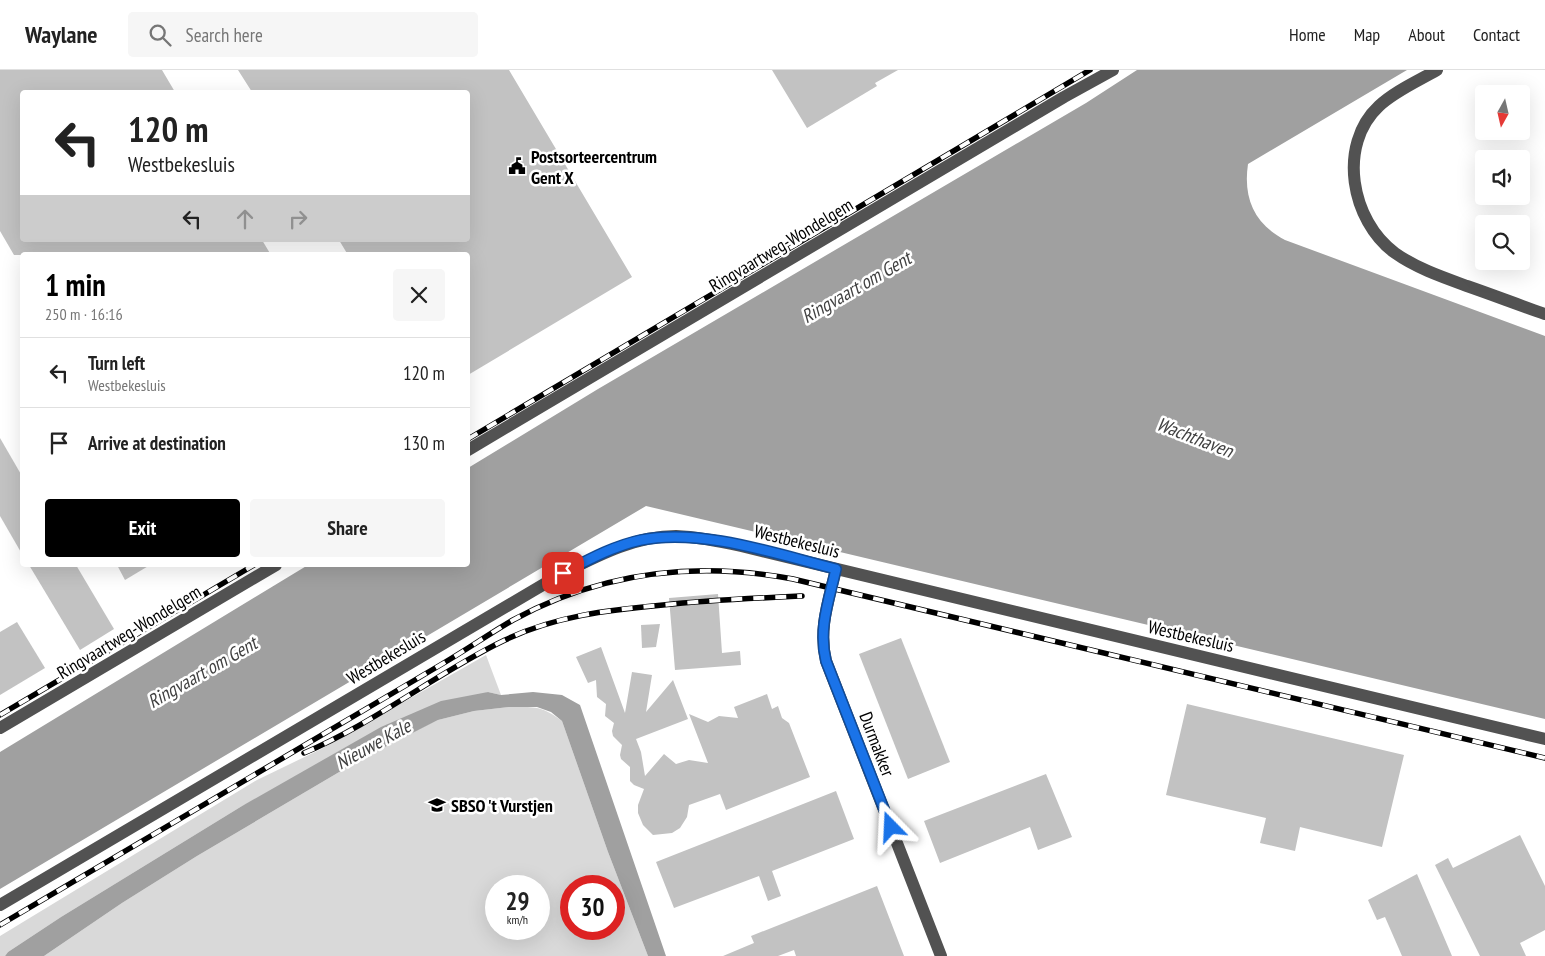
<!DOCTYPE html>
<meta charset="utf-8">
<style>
:root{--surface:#fff;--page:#f6f6f6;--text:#222;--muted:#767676;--line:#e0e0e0;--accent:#000}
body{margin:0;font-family:"PT Sans Narrow",sans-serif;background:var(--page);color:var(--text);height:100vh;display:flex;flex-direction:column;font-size:19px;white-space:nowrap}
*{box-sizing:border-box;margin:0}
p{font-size:16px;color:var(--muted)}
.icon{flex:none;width:28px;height:28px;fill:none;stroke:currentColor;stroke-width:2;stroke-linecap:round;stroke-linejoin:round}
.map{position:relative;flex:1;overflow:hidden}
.sheet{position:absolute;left:20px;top:182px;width:450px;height:315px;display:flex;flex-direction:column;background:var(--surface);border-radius:5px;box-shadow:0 5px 20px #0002}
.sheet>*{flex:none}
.guide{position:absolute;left:20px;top:20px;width:450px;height:152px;border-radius:5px;box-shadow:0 5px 20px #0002;background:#fff;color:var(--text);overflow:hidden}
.needle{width:32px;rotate:188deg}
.buttons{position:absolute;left:1475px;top:15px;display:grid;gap:10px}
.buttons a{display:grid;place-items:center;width:55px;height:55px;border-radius:5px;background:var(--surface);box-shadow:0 5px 20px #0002;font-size:25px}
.speed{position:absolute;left:485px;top:805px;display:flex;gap:10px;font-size:25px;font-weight:700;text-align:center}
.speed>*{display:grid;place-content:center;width:65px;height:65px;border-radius:50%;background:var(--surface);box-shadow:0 5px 20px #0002;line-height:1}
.speed small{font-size:12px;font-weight:400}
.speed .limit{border:8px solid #d22;background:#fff;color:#111}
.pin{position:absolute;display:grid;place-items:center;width:42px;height:42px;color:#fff;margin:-21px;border-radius:10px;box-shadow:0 2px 8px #0006}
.me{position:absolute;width:55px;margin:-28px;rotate:339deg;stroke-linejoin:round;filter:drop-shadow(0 0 4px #0008)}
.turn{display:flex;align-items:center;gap:18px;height:105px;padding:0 25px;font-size:22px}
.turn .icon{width:65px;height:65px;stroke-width:2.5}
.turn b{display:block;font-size:35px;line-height:42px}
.lanes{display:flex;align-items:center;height:48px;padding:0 25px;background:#0003;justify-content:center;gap:25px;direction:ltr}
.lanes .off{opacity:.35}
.round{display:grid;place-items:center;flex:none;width:52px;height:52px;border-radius:5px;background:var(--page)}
.summary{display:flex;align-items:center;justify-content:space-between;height:85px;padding:0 25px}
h1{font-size:30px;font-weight:800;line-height:38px;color:var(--accent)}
.primary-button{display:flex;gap:10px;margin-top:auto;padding:10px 25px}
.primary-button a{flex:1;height:58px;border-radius:5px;background:var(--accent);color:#fff;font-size:20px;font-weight:800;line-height:58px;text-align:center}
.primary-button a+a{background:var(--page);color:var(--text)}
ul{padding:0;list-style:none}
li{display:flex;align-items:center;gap:15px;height:70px;padding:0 25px;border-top:1px solid var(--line)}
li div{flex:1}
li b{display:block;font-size:19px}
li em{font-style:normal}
header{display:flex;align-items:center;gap:30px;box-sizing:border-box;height:70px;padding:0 25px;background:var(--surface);border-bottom:1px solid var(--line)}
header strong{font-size:24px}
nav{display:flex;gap:28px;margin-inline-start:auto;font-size:18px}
.search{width:350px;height:45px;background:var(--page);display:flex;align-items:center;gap:12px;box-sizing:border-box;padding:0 18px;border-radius:5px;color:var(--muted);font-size:19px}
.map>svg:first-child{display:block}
</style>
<header>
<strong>Waylane</strong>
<div class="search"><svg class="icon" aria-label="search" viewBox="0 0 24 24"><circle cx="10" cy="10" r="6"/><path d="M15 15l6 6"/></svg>Search here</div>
<nav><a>Home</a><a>Map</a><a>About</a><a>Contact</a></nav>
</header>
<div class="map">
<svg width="1545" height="886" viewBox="0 0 1545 886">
<rect width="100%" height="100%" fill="#fff"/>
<g fill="#d9d9d9" fill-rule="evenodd">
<path d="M486,585L501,625L488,622L242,736L61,847L8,882L5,886H0V866L257,710L321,679Z"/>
<path d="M509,637C534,637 541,635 562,651L608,782L648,886H44L122,833L197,786L363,688L409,664L438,650L474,641ZM496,816H539V859H496ZM571,816H614V859H571Z"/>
</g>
<g fill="#a0a0a0">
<path d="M1137,0H1407L1248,94C1243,128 1254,154 1285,170L1545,266V649L646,436L0,819V682L308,495H468V398L598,319L1086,33Z"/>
<path d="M488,622L501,625L533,622L562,625L580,635L666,886H648L608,782L562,651L551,642L537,637H509L474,641L438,650L363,688L197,786L122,833L44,886H5L8,882L61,847L242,736L381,657L441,631Z"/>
</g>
<g fill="#c2c2c2">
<path d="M0,0H162L175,22H22V170H262L271,185H14L0,161Z"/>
<path d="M238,0H509L632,207L468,305V185H348L339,170H468V22H252Z"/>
<path d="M772,0H898L875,13L877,16L807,58Z"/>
<path d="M0,368L22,406V484L0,446Z"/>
<path d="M29,495H76L114,559L80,580Z"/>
<path d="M117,495H150L125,510Z"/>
<path d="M718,524L722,583L740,581L741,595L675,600L669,528Z"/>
<path d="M17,552L45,598L0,625V562Z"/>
<path d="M660,554L656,577L642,578L641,555Z"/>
<path d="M901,568L950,692L908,709L859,584Z"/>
<path d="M601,577L625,643L632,602L652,605L646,642L673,610L688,649L636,669L641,682L645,706L664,684L676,694L689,690L708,693L689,644L708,652L719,646L738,648L734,637L767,624L772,639L778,636L782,648L789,653L810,707L726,740L720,724L689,735L687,747L680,758L672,763L653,765L643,755L638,743V735L644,719L634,715L630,711V697L621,689L620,685L622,675L613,666L612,661L614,653L605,646L606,634L597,627L596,610L588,613L576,587Z"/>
<path d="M1187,634L1404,685L1382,777L1300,757L1295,781L1260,773L1266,748L1166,725Z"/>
<path d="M1046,704L1072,767L1038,780L1030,757L940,793L924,751Z"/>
<path d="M836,721L854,769L772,801L781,826L768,831L759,806L674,838L656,792Z"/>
<path d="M1520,765L1545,816V860L1520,873L1526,886H1480L1435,795L1448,788L1453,798Z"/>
<path d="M1417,804L1452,886H1402L1385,847L1377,850L1368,830Z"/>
<path d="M877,816L904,886H796L794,880L778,886H723L754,873L751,866Z"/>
</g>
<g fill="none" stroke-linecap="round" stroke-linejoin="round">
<g stroke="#525252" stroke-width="12">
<path d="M1437,0C1418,11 1395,21 1379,36C1337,75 1351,151 1395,183C1416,198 1442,207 1467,216C1493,225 1519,235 1545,244"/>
<path d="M468,380L1064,27L1113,0"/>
<path d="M836,499C829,530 818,559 826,591L941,886"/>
<path d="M0,658L276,495"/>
<path d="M0,835L563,503C599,485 635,466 676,466C698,467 719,471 741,476L1545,669"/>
</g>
<g stroke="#000" stroke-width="5.5">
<g id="rail">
<path d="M468,369L1090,0"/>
<path d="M0,645L254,495"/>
<path d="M304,683C375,653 436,603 505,570C555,546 608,540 663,535C709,530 756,528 802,526"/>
<path d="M0,855L442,594C466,580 489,564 513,550C601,502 696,491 793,509L1545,688"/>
</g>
</g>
<use href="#rail" stroke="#fff" stroke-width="4" stroke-dasharray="11" stroke-linecap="butt"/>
</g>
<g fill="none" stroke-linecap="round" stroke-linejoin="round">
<g stroke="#114b97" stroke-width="12">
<path id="route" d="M563,503C588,490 613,476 641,470C702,458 776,484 836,499C829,530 818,559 826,591L891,757"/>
</g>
<use href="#route" stroke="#1a73e8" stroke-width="9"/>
</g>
<defs>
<g id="civic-bare" transform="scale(1.35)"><path d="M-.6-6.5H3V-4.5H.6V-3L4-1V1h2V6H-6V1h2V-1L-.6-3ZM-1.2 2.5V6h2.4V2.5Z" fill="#000" stroke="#fff" stroke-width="2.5" paint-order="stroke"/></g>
<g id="school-bare" transform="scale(1.35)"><path d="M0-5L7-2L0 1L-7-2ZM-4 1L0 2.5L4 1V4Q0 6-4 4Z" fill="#000" stroke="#fff" stroke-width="2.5" paint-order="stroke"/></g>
</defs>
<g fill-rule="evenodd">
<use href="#civic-bare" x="517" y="96"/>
<use href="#school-bare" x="437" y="735"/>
</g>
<g text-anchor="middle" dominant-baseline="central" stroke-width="5" stroke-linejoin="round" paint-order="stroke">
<g font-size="18" font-weight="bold" fill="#000" stroke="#fff" text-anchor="start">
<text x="531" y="86">Postsorteercentrum<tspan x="531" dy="21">Gent X</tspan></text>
<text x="451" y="735">SBSO 't Vurstjen</text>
</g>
<g font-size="18" fill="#000" stroke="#fff">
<text transform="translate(781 175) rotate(-31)">Ringvaartweg-Wondelgem</text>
<text transform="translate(797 471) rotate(14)">Westbekesluis</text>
<text transform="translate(129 562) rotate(-31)">Ringvaartweg-Wondelgem</text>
<text transform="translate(1191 566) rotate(13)">Westbekesluis</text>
<text transform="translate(386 587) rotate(-31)">Westbekesluis</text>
<text transform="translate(877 674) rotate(69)">Durmakker</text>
</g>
<g font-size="19" font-style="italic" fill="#414141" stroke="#fff">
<text transform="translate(856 217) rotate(-30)">Ringvaart om Gent</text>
<text transform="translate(1195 367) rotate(21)">Wachthaven</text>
<text transform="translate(202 602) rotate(-30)">Ringvaart om Gent</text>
<text transform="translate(373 674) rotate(-29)">Nieuwe Kale</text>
</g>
</g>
</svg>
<div class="buttons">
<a><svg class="needle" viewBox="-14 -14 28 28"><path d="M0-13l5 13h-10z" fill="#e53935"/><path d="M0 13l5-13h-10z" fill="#767676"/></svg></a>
<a><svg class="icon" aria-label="sound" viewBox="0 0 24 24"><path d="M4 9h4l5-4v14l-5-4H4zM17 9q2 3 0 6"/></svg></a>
<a><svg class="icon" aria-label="search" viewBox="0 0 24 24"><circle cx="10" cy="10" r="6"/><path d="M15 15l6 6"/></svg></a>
</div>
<div class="speed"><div>29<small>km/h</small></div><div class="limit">30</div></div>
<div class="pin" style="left:563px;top:503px;background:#d93025"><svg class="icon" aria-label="arrive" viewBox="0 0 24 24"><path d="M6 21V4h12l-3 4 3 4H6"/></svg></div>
<svg class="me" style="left:891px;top:757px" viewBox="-20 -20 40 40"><path d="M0-17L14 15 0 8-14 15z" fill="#1a73e8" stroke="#fff" stroke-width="4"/></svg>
<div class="guide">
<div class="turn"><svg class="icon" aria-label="left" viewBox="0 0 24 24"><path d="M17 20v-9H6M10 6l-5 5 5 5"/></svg><div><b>120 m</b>Westbekesluis</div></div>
<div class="lanes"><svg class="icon" aria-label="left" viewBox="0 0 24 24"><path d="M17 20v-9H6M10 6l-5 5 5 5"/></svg><svg class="icon off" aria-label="ahead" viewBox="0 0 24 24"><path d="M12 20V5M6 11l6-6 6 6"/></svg><svg class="icon off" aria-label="right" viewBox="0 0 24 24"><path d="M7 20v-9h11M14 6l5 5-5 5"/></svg></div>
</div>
<section class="sheet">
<div class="summary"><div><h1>1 min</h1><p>250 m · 16:16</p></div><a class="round"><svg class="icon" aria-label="close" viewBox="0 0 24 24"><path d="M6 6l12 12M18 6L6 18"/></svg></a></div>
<ul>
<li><svg class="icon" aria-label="left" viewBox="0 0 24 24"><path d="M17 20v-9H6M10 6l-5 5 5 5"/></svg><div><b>Turn left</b><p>Westbekesluis</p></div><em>120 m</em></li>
<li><svg class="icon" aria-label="arrive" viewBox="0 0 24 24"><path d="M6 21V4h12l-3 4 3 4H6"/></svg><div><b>Arrive at destination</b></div><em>130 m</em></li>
</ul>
<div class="primary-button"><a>Exit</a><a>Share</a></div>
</section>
</div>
